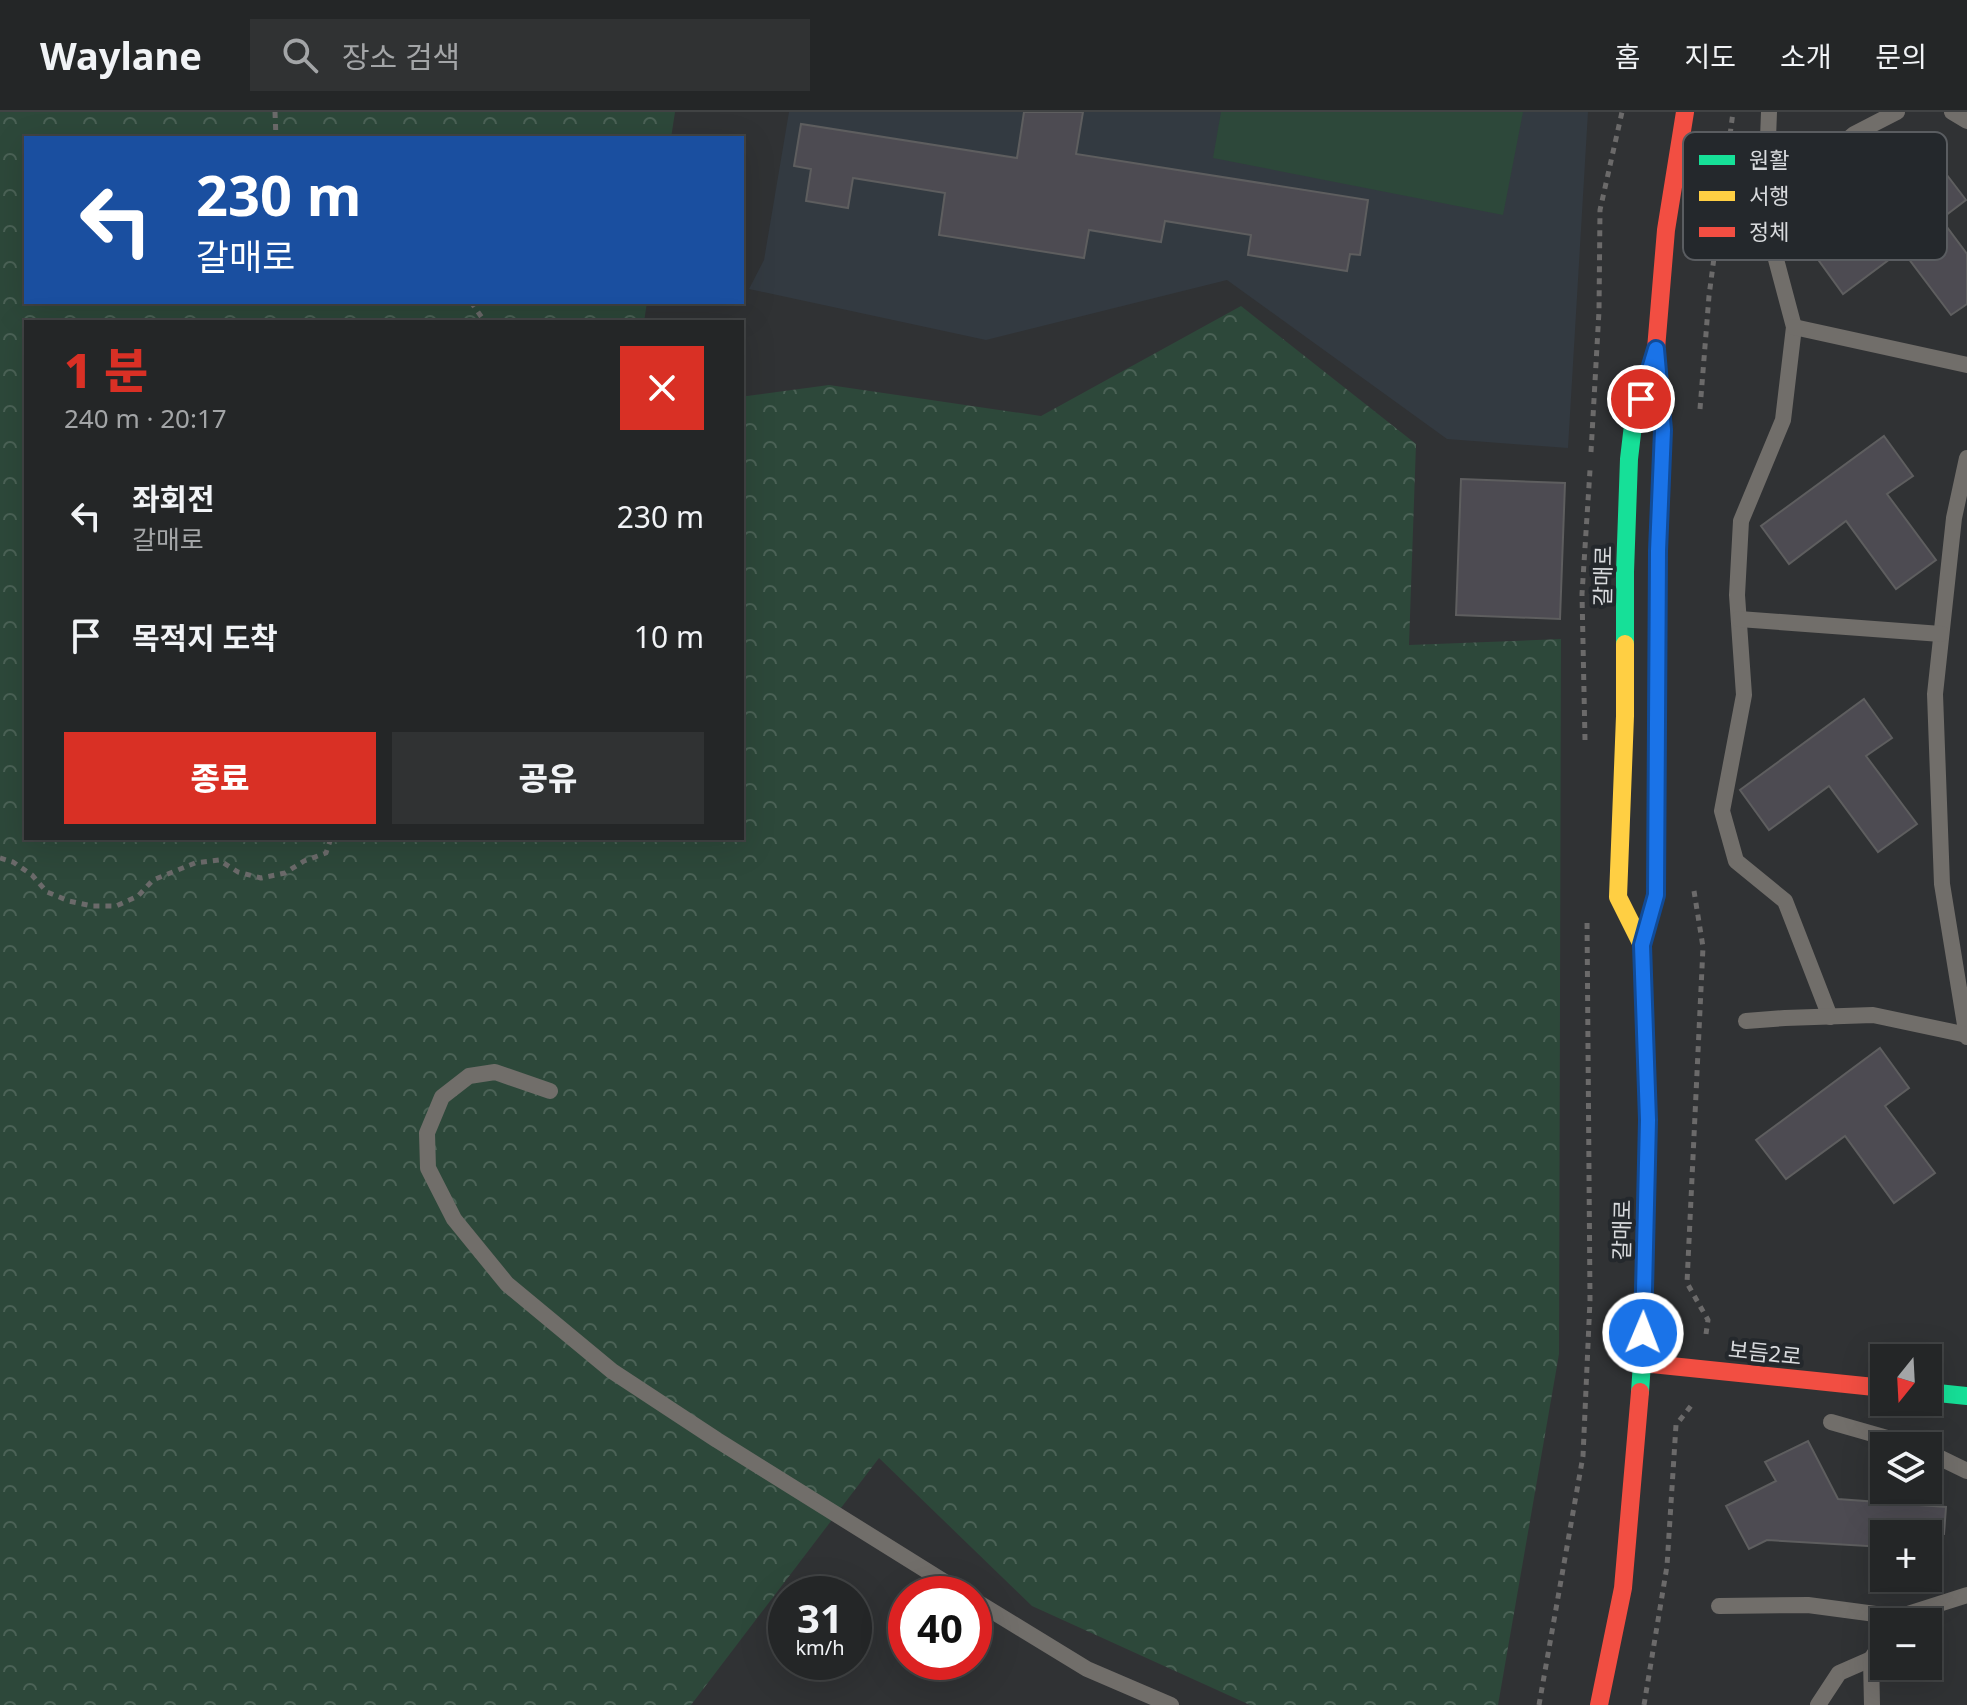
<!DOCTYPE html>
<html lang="ko">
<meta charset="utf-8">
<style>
:root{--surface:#242627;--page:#303233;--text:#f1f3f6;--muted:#a3a5a7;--line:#414344;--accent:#d93025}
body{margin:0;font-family:"Noto Sans","Noto Sans KR",sans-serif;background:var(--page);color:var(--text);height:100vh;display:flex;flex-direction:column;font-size:30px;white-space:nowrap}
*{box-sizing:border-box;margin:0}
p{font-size:26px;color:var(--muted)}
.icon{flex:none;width:44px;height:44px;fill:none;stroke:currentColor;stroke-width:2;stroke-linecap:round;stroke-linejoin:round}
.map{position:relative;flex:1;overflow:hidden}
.side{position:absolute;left:24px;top:208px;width:720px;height:520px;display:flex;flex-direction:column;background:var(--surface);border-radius:0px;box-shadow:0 8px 32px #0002,0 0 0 2px var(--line)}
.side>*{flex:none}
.banner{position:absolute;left:24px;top:24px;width:720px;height:168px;border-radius:0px;box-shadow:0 8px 32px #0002,0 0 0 2px var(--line);background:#1a4fa0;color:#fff;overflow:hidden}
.needle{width:52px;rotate:198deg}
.fabs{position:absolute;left:1870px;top:1232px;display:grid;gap:16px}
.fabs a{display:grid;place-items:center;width:72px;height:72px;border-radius:0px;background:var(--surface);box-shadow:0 8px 32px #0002,0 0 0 2px var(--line);font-size:40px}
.speed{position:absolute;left:768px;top:1464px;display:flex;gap:16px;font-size:40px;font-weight:700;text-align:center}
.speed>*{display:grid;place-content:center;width:104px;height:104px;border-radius:50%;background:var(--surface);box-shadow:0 8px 32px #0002,0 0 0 2px var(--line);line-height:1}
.speed small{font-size:20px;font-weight:400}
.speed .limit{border:12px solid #d22;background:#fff;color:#111}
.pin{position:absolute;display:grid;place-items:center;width:68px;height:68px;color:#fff;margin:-34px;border:4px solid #fff;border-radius:50%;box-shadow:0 2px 8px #0007}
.me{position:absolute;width:88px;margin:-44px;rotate:1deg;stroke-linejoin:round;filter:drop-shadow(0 0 6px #0008)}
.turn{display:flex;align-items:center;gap:28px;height:168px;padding:0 40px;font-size:36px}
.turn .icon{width:104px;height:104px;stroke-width:2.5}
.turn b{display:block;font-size:56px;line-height:68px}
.round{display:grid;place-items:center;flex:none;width:84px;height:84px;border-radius:0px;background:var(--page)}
.summary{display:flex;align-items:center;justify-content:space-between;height:136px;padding:0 40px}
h1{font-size:48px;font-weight:800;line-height:60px;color:var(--accent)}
.button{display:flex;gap:16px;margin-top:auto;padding:16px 40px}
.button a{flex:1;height:92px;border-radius:0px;background:var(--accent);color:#fff;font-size:32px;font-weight:800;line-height:92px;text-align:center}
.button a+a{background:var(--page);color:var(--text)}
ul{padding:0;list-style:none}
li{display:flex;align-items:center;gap:24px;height:120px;padding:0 40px}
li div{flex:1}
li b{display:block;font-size:30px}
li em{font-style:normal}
header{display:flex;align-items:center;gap:48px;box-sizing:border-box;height:112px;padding:0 40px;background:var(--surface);border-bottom:2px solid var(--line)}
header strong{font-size:38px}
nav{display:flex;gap:44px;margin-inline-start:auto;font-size:28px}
.search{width:560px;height:72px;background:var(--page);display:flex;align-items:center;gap:20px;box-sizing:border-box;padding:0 28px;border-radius:0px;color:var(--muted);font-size:30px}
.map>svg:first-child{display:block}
</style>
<header>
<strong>Waylane</strong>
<div class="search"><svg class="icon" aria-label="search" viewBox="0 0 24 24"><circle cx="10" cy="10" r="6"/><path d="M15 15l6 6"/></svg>장소 검색</div>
<nav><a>홈</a><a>지도</a><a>소개</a><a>문의</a></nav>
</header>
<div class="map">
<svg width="1967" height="1593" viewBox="0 0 1967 1593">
<defs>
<pattern id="forest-crowns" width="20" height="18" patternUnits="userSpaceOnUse" patternTransform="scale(2)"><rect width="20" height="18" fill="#2d483a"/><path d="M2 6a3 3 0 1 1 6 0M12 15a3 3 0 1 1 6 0" fill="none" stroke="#4b6256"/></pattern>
</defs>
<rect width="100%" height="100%" fill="#303234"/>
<path fill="#333a41" d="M789,0H1588L1568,336L1447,327L1227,168L986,228L749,177L764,148Z"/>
<path fill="#2d483a" d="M1221,0H1523L1503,103L1213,46Z"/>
<path fill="url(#forest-crowns)" d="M0,0H675L671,26H26V190H647L644,210H26V726H742V283L747,284L829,273L1041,304L1241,194L1416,332L1409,533L1561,527L1559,1242L1498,1593H1250L1032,1494L879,1346L691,1593H0Z"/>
<g fill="#4d4b52" stroke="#5e5e5f" stroke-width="2">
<path d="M1024,0H1083L1076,42L1368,88L1360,143L1350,142L1347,159L1248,143L1251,123L1165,109L1161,130L1089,118L1084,146L939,123L945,81L853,66L848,96L806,89L811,57L794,54L801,12L1017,46Z"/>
<path d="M1937,50L1966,88L1941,107L1967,142V192L1951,203L1902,138L1843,182L1814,142Z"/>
<path d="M1884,324L1913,364L1887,382L1936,448L1896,477L1846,409L1789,452L1761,414Z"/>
<path d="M1461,367L1565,371L1560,507L1456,503Z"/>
<path d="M1864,587L1892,626L1866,644L1917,712L1878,740L1829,674L1769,718L1740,678Z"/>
<path d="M1880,936L1909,976L1885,994L1935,1061L1894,1091L1845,1024L1786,1067L1756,1028Z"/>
<path d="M1808,1329L1838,1387L1946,1395L1944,1422H1884V1435L1767,1428L1749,1437L1726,1394L1776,1369L1765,1350Z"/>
</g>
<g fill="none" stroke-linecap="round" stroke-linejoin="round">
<g stroke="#6b6a6a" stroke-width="5" stroke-dasharray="6 6" stroke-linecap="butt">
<path d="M275,0L276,26"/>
<path d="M471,190L485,210"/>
<path d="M1700,297L1709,184L1733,0"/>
<path d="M1591,340L1599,199L1600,98L1622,0"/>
<path d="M1585,628L1582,482L1590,358"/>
<path d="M0,746L13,750L32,763L47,780L69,789L92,794H116L138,784L153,768L195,751L219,748L238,760L261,766L285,761L304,749L326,741L331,726"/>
<path d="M1694,779L1703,835L1687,1171L1708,1208L1706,1222"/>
<path d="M1539,1593L1583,1344L1590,1188L1587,806"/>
<path d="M1644,1593L1667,1454L1676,1313L1694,1290"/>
</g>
<g stroke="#716e6a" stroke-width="16">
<path d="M1769,0L1765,106L1794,215L1783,308L1741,409L1737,483L1744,583L1722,699L1736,749L1785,789L1830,905"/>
<path d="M1952,0L1967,9"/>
<path d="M1765,97L1854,22L1897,0"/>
<path d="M1794,215L1967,253"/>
<path d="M1967,346L1954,406L1935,582L1942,772L1967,925"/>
<path d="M1739,507L1941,522"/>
<path d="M1746,909L1785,906L1873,903L1967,923"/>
<path d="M550,979L495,960L469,964L442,985L427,1021L428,1056L454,1107L507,1172L612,1259L717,1328L964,1482"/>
<path d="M1831,1310L1915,1334"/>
<path d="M1928,1340L1967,1359"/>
<path d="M974,1488L1087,1557L1171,1593"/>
<path d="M1719,1494L1808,1493L1898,1505"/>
<path d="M1895,1510L1898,1505L1967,1483"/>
<path d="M1818,1593L1839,1561L1871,1547"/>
<path d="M1872,1593L1871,1547L1884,1527"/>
</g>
<g stroke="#16e098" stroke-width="18">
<path d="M1625,532V460L1629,347L1633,313L1648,264"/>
<path d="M1640,1280L1642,1251L1648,1008L1642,833L1656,783L1658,439L1662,344"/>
<path d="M1928,1280L1967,1284"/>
</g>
<path stroke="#ffcf43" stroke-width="18" d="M1625,532V604L1618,785L1642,833"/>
<g stroke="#f24e42" stroke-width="18">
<path d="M1662,344L1663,318L1656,237L1666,118L1685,0"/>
<path d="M1642,1251L1884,1276"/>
<path d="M1599,1593L1623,1476L1640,1280"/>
</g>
</g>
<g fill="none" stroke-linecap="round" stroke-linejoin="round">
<g stroke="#114b97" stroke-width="20">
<path id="route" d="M1641,287L1656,237L1663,318L1658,439L1656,783L1642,833L1648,1008L1643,1221"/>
</g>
<use href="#route" stroke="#1a73e8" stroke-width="14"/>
</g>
<g text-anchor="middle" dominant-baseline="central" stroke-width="8" stroke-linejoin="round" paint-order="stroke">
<g font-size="22" fill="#d8dadd" stroke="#24282c">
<text transform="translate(1602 464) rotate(-89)">갈매로</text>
<text transform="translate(1621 1118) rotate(-89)">갈매로</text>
<text transform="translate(1765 1240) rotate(6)">보듬2로</text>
</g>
</g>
<rect x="1683" y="20" width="264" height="128" rx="12" fill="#24282c" stroke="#5a5d61" stroke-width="2"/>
<rect x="1699" y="43" width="36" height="10" fill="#16e098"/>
<rect x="1699" y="79" width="36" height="10" fill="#ffcf43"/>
<rect x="1699" y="115" width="36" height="10" fill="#f24e42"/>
<g font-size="22" fill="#d8dadd">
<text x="1749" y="56">원활</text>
<text x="1749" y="92">서행</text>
<text x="1749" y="128">정체</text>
</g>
</svg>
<div class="fabs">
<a><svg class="needle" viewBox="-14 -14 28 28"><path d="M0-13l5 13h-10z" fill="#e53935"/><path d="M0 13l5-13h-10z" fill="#a3a5a7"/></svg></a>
<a><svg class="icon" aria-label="layers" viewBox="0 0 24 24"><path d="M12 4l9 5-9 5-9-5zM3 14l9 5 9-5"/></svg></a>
<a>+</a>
<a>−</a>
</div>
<div class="speed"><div>31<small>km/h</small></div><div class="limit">40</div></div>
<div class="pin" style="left:1641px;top:287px;background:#d93025"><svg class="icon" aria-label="arrive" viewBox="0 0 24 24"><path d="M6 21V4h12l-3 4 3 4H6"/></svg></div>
<svg class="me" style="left:1643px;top:1221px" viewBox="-20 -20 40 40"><circle r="17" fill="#1a73e8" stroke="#fff" stroke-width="3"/><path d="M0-11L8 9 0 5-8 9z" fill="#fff"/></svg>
<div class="banner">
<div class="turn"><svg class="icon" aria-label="left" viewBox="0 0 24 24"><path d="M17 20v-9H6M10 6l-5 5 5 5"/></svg><div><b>230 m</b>갈매로</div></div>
</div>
<section class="side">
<div class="summary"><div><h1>1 분</h1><p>240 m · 20:17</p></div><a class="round" style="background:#d93025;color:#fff"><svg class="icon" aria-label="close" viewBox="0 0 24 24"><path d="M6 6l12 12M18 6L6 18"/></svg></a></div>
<ul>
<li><svg class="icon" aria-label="left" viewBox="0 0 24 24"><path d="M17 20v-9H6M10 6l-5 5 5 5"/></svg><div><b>좌회전</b><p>갈매로</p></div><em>230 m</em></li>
<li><svg class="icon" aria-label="arrive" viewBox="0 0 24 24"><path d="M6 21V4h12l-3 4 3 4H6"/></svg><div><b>목적지 도착</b></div><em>10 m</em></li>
</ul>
<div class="button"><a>종료</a><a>공유</a></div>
</section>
</div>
